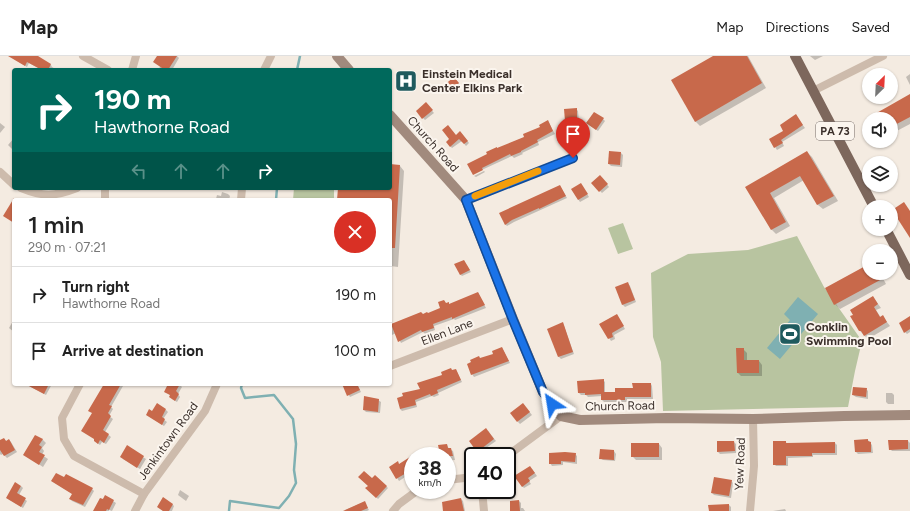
<!DOCTYPE html>
<meta charset="utf-8">
<style>
:root{--surface:#fff;--page:#f2f2f2;--text:#222;--muted:#767676;--line:#e0e0e0}
body{margin:0;font-family:Figtree,sans-serif;background:var(--page);color:var(--text);height:100vh;display:flex;flex-direction:column;font-size:15px;white-space:nowrap}
*{box-sizing:border-box;margin:0}
p{font-size:13px;color:var(--muted)}
.icon{flex:none;width:22px;height:22px;fill:none;stroke:currentColor;stroke-width:2;stroke-linecap:round;stroke-linejoin:round}
.map{position:relative;flex:1;overflow:hidden}
.side{position:absolute;left:12px;top:142px;width:380px;height:188px;display:flex;flex-direction:column;background:var(--surface);border-radius:4px;box-shadow:0 1px 3px #0004}
.side>*{flex:none}
.banner{position:absolute;left:12px;top:12px;width:380px;height:122px;border-radius:4px;box-shadow:0 1px 3px #0004;background:#00695c;color:#fff;overflow:hidden}
.needle{width:26px;rotate:24deg}
.controls{position:absolute;left:862px;top:12px;display:grid;gap:8px}
.controls a{display:grid;place-items:center;width:36px;height:36px;border-radius:50%;background:var(--surface);box-shadow:0 1px 3px #0004;font-size:20px}
.speed{position:absolute;left:404px;top:391px;display:flex;gap:8px;font-size:20px;font-weight:700;text-align:center}
.speed>*{display:grid;place-content:center;width:52px;height:52px;border-radius:50%;background:var(--surface);box-shadow:0 1px 3px #0004;line-height:1}
.speed small{font-size:10px;font-weight:400}
.speed .limit{border:2px solid #111;border-radius:6px;background:#fff;color:#111}
.pin{position:absolute;display:grid;place-items:center;width:34px;height:34px;color:#fff;margin:-41px -17px;border-radius:50% 50% 50% 0;rotate:-45deg;box-shadow:0 0 4px #0007}
.pin .icon{rotate:45deg}
.me{position:absolute;width:44px;margin:-22px;rotate:327deg;stroke-linejoin:round;filter:drop-shadow(0 0 3px #0008)}
.turn{display:flex;align-items:center;gap:14px;height:84px;padding:0 16px;font-size:18px}
.turn .icon{width:52px;height:52px;stroke-width:2.5}
.turn b{display:block;font-size:28px;line-height:34px}
.lanes{display:flex;align-items:center;height:38px;padding:0 16px;background:#0003;justify-content:center;gap:20px;direction:ltr}
.lanes .off{opacity:.35}
.round{display:grid;place-items:center;flex:none;width:42px;height:42px;border-radius:21px;background:var(--page)}
.headline{display:flex;align-items:center;justify-content:space-between;height:68px;padding:0 16px}
h1{font-size:24px;font-weight:600;line-height:30px}
ul{padding:0;list-style:none}
li{display:flex;align-items:center;gap:12px;height:56px;padding:0 16px;border-top:1px solid var(--line)}
li div{flex:1}
li b{display:block;font-size:15px}
li em{font-style:normal}
header{display:flex;align-items:center;gap:24px;box-sizing:border-box;height:56px;padding:0 20px;background:var(--surface);border-bottom:1px solid var(--line)}
header strong{font-size:19px}
nav{display:flex;gap:22px;margin-inline-start:auto;font-size:14px}
.map>svg:first-child{display:block}
</style>
<header>
<strong>Map</strong>
<nav><a>Map</a><a>Directions</a><a>Saved</a></nav>
</header>
<div class="map">
<svg width="910" height="455" viewBox="0 0 910 455">
<rect width="100%" height="100%" fill="#f4ebe1"/>
<g fill="#b8c4a0">
<path d="M294,132H334V144H293Z"/>
<path d="M623,167L633,193L618,198L608,172Z"/>
<path d="M797,180L824,231L862,285L855,315L848,351L663,355L661,306L653,281L651,217L688,198L748,194Z"/>
</g>
<path fill="#7fb0b2" d="M798,241L818,258L780,303L767,292L790,264L784,258Z"/>
<g fill="#0003">
<path d="M15,0H36L51,9L52,11L57,14H39L40,13L29,7L27,11L16,4Z"/>
<path d="M158,0H177L179,2L172,14H158L160,11Z"/>
<path d="M715,0H748L766,32L700,70L695,65Z"/>
<path d="M810,0H823L815,4Z"/>
<path d="M910,18V29L906,21Z"/>
<path d="M456,24L460,29L451,37L449,34Z"/>
<path d="M910,40V68L891,78V63H869V66L867,63Z"/>
<path d="M426,48L434,57L425,64L423,62Z"/>
<path d="M576,53L578,55L579,66L568,67L566,65Z"/>
<path d="M796,60L805,72L782,86L784,90L777,94L770,83L785,75Z"/>
<path d="M603,63L605,65L598,75L589,69Z"/>
<path d="M0,67L5,71L0,77Z"/>
<path d="M549,67L555,78L538,86L539,89L522,97L523,98L514,102L512,100L473,118L497,93L525,81Z"/>
<path d="M462,78L469,87L466,90L462,85L452,92L450,90L456,80Z"/>
<path d="M14,82V95L8,89Z"/>
<path d="M807,96L812,101L838,145L823,153L818,149L804,124L774,142L790,170L776,178L772,174L747,131Z"/>
<path d="M621,97L623,99L622,111L611,110L609,108Z"/>
<path d="M390,109L400,110L404,115L398,211L390,210V144H338L339,132H390Z"/>
<path d="M484,115L485,116L476,121L474,120Z"/>
<path d="M600,120L609,131L602,137L592,127Z"/>
<path d="M560,130L567,142L514,166L507,170L505,168Z"/>
<path d="M582,130L589,141L580,146L572,134Z"/>
<path d="M222,136L228,138L230,140L229,144L216,143L217,139L221,140Z"/>
<path d="M464,205L471,216L462,220L460,218Z"/>
<path d="M869,209V217H880L886,228L840,253L835,248Z"/>
<path d="M628,228L630,230L636,246L625,251L623,249L617,232Z"/>
<path d="M478,237L486,252L455,264L454,263L434,270L435,274L425,278L423,276L401,287L396,277L390,280V270L421,257L423,259L428,258L442,253L444,245L446,248L450,249Z"/>
<path d="M873,241L881,252L876,254L881,262L883,261L890,270L868,283L860,275Z"/>
<path d="M617,259L625,273L614,279L615,283L611,285L601,268Z"/>
<path d="M910,261V276L907,278L905,276Z"/>
<path d="M13,265L14,266V276L9,272Z"/>
<path d="M562,268L564,270L574,298L561,303L559,301L548,273Z"/>
<path d="M502,292L510,307L474,321L472,318L481,303L494,299Z"/>
<path d="M743,293L747,297V305H759L762,309V320H741L738,317Z"/>
<path d="M456,314L462,326L438,337L439,339L434,341L432,340L416,346L417,351L402,355L400,353L421,333L443,319Z"/>
<path d="M603,324L605,326V337H616L651,328L652,330L653,343H627V346H604L602,344V340L588,341L586,339H581L579,337Z"/>
<path d="M30,328H52L46,339L31,331Z"/>
<path d="M105,328H122L123,330L111,351L113,353L109,360L113,363L105,376L111,381L106,388L102,386L100,389L97,387L93,358Z"/>
<path d="M169,328H179L182,331L178,338L180,341L177,346L172,343L170,341L171,340L165,335Z"/>
<path d="M343,328H357L361,336L350,341Z"/>
<path d="M866,333L868,335V343L856,341L853,339Z"/>
<path d="M886,337H892L894,339V348H888L886,346Z"/>
<path d="M378,344L381,346L380,357L366,356L364,354Z"/>
<path d="M523,348L532,359L520,368L518,366Z"/>
<path d="M166,354L168,356L163,363L167,366L164,370L147,359L153,356Z"/>
<path d="M488,375L496,385L479,397L477,395Z"/>
<path d="M4,383L7,386L9,384L11,386L17,396L7,402L3,398L1,399L0,398V385Z"/>
<path d="M42,383L46,387L42,392L44,395L42,399L48,403L43,411L25,399Z"/>
<path d="M868,384L872,389L873,397L858,398L856,396L855,385Z"/>
<path d="M908,385L910,387V395H892L890,393Z"/>
<path d="M734,386L736,388V397L720,398L718,396Z"/>
<path d="M786,386L787,388L835,387L837,389V399H813V401L788,402V410H776L774,408Z"/>
<path d="M659,388L662,392V404H636L632,400Z"/>
<path d="M447,389L449,393L453,395L455,404L447,405V400H428L440,395Z"/>
<path d="M127,391L146,403L140,413L123,403Z"/>
<path d="M614,395L616,398L615,405L603,404L600,402Z"/>
<path d="M575,398L577,400V408L563,406V409L552,410L550,407Z"/>
<path d="M413,401V416L399,425L390,411L400,409Z"/>
<path d="M532,413L537,420L529,425L531,428L524,432L522,430Z"/>
<path d="M375,420L388,432L378,443L367,432Z"/>
<path d="M52,425L92,433L94,435L85,451L72,445L70,443L73,438Z"/>
<path d="M731,425L733,427L731,442L714,439L712,437Z"/>
<path d="M21,430L23,432L19,439L27,445L23,452L7,442Z"/>
<path d="M180,434L189,440L186,445L178,439Z"/>
<path d="M105,440L116,447L112,455L109,454V455H94Z"/>
<path d="M461,443L463,445L465,455H444Z"/>
<path d="M519,445L521,447V452H523L525,455H511Z"/>
<path d="M364,446L369,454L367,455H346L345,454Z"/>
<path d="M172,448L174,450L172,455H163L158,451Z"/>
<path d="M729,449L731,451V455H710Z"/>
<path d="M785,453L786,455H773Z"/>
</g>
<g fill="none" stroke-linecap="round" stroke-linejoin="round">
<g stroke="#7fb0b2" stroke-width="2.5">
<path d="M297,14L300,0"/>
<path d="M276,144L277,132"/>
<path d="M229,455L230,445L279,452L289,440L296,427L294,414L296,388L293,363L274,339L245,342L241,332L242,328"/>
</g>
</g>
<g fill="#c8694b">
<path d="M8,0H38L51,8L48,14H42L27,6L25,10Z"/>
<path d="M157,0H177L168,14H165L153,6Z"/>
<path d="M713,0H747L762,27L695,66L671,24Z"/>
<path d="M454,21L459,27L448,35L443,30Z"/>
<path d="M910,38V61L891,71V63H866Z"/>
<path d="M426,46L433,54L422,63L416,55Z"/>
<path d="M577,52V65H565L564,53Z"/>
<path d="M594,56L604,62L596,74L586,67Z"/>
<path d="M796,58L803,69L781,84L783,87L774,92L769,83L783,75L780,69Z"/>
<path d="M548,64L553,75L537,84L538,86L521,95V96L511,100L510,98L482,112L483,114L473,119L467,108L487,98L486,96L497,91V92L524,81L523,78L540,71L539,69Z"/>
<path d="M448,69L456,79L460,75L468,85L464,88L459,83L450,91L446,86L449,83L442,74Z"/>
<path d="M609,95L621,96L620,109L608,108Z"/>
<path d="M807,95L834,140L817,149L800,120L770,137L786,166L771,174L745,131Z"/>
<path d="M390,108L400,109L395,192H390V144H337L338,132H390Z"/>
<path d="M600,119L608,128L599,136L591,127Z"/>
<path d="M581,127L588,138L578,144L571,133Z"/>
<path d="M560,129L566,140L539,153V152L512,164L505,169L499,157Z"/>
<path d="M14,142V167L3,160Z"/>
<path d="M904,146L910,155V182L892,154Z"/>
<path d="M464,204L470,214L460,219L454,208Z"/>
<path d="M869,208V217H879L882,223L834,249L825,232Z"/>
<path d="M628,226L635,244L622,249L615,231Z"/>
<path d="M478,236L485,249L452,263V261L433,268L434,272L422,276L421,274L398,286L391,268L421,256L423,258L427,256L428,257L440,252L438,246L444,244L446,247L449,246V248Z"/>
<path d="M873,240L878,248L874,251L880,261L883,259L887,266L864,280L861,275H859L850,260L853,259L850,254Z"/>
<path d="M617,258L624,270L612,277L613,281L608,283L599,268Z"/>
<path d="M910,260V273L904,277L899,267Z"/>
<path d="M563,266L573,296L558,301L547,273Z"/>
<path d="M502,291L509,305L471,319L467,308L471,306L470,304L479,300L480,302L493,298L492,295Z"/>
<path d="M736,292H744V304H759V317H737Z"/>
<path d="M451,312L452,314L456,313L461,324L437,334L438,337L431,340L430,338L415,344L416,349L400,353L397,342L403,340L402,337L420,333L417,327L442,319L441,316Z"/>
<path d="M604,323V336H615V332H633L632,327H651V341H625V344H601V338L585,339V337H578L577,325Z"/>
<path d="M25,328H49L44,338Z"/>
<path d="M104,328H121L109,349L112,350L108,357L111,360L103,374L109,378L104,387L100,384L98,388L94,385V383L81,375L92,357L88,355Z"/>
<path d="M168,328H180L176,335L179,338L175,345L169,341L170,339L164,336Z"/>
<path d="M342,328H357L360,334L347,340Z"/>
<path d="M853,331L867,332L866,341L852,339Z"/>
<path d="M364,340L379,343L378,356L363,354Z"/>
<path d="M157,347L166,353L162,361L165,363L162,369L146,359L149,353L152,355Z"/>
<path d="M523,347L530,356L517,366L510,357Z"/>
<path d="M486,372L494,383L477,396L469,385Z"/>
<path d="M35,379L43,383L39,389L42,391L39,396L45,399L39,409L23,399Z"/>
<path d="M4,382L6,385L9,383L15,394L4,400L0,394V384Z"/>
<path d="M868,383V385L871,386V396H855L854,384Z"/>
<path d="M888,384H908V393L889,394Z"/>
<path d="M717,385H734L735,395L717,396Z"/>
<path d="M773,385H786V387L835,386V397H812V400H786V409H773Z"/>
<rect x="631" y="387" width="28" height="14"/>
<path d="M447,388L448,392H451L453,400H422V396L439,394L438,389Z"/>
<path d="M127,389L144,400L137,412L120,401Z"/>
<path d="M600,393L614,394V404L599,403Z"/>
<path d="M565,396L576,397L575,406L561,405V408H549V397Z"/>
<path d="M413,399V413L396,423L389,411L398,405L399,408Z"/>
<path d="M530,410L535,417L528,422L530,425L522,431L514,420Z"/>
<path d="M364,415L372,422L375,419L387,430L376,442L365,432L368,430L358,421Z"/>
<path d="M56,417L64,421L66,418L93,432L83,449L69,443L72,438L51,425Z"/>
<path d="M714,421L732,424L729,440L711,437Z"/>
<path d="M15,426L21,430L17,437L26,442L21,451L6,442Z"/>
<path d="M105,439L114,444L109,454L107,453L106,455H93L100,442L103,443Z"/>
<path d="M163,441L173,448L169,455H163L157,451Z"/>
<path d="M461,442L464,455H443L442,446Z"/>
<path d="M519,444L520,455H510V445Z"/>
<path d="M365,445L368,452L361,455H343Z"/>
<path d="M729,448V455H709L708,449Z"/>
</g>
<g fill="none" stroke-linecap="round" stroke-linejoin="round">
<g stroke="#cdbbac" stroke-width="8">
<path d="M83,0L108,14"/>
<path d="M132,14L136,0"/>
<path d="M264,14L271,0"/>
<path d="M813,35L883,0"/>
<path d="M0,116L14,129"/>
<path d="M21,132C43,141 54,141 77,132"/>
<path d="M105,144V132"/>
<path d="M241,144L242,132"/>
<path d="M466,144L573,102"/>
<path d="M390,310L513,263"/>
<path d="M80,328L62,362L64,383L74,400L144,438"/>
<path d="M507,400L561,360"/>
<path d="M447,424L473,421"/>
<path d="M482,434L484,455"/>
<path d="M135,455L144,438L205,355L217,328"/>
<path d="M393,455L399,448L418,434"/>
<path d="M750,455L754,410L753,363"/>
</g>
<g stroke="#a18a7d" stroke-width="10">
<path d="M337,0L349,14"/>
<path d="M390,59L466,144L513,263L543,336L561,360L580,364L667,362L753,363L844,360L910,359"/>
</g>
<g stroke="#7d675c" stroke-width="10">
<path d="M795,0L874,151"/>
<path d="M886,173L910,219"/>
</g>
</g>
<g fill="none" stroke-linecap="round" stroke-linejoin="round">
<g stroke="#114b97" stroke-width="10">
<path id="route" d="M552,348L543,336L513,264L466,144L573,102"/>
</g>
<use href="#route" stroke="#1a73e8" stroke-width="7"/>
<path stroke="#f59e0b" stroke-width="7" d="M475,140L538,115"/>
</g>
<defs>
<g id="hospital-square" transform="scale(1.15)"><rect x="-9" y="-9" width="18" height="18" rx="4" fill="#1f5a5e" stroke="#fbf5ee"/><path d="M-5-5h3v3.5h4V-5h3V5h-3V1.5h-4V5h-3Z" fill="#fff"/></g>
<g id="stadium-square" transform="scale(1.15)"><rect x="-9" y="-9" width="18" height="18" rx="4" fill="#1f5a5e" stroke="#fbf5ee"/><path d="M0-5a6.5 5 0 1 0 0 10a6.5 5 0 1 0 0-10ZM-3.5-1.8h7v3.6h-7Z" fill="#fff"/></g>
</defs>
<g fill-rule="evenodd">
<use href="#hospital-square" x="406" y="25"/>
<use href="#stadium-square" x="790" y="278"/>
</g>
<g text-anchor="middle" dominant-baseline="central" stroke-width="4" stroke-linejoin="round" paint-order="stroke">
<rect fill="#fbf5ee" stroke="#756b66" stroke-width="1" x="816" y="66" width="38" height="18" rx="3"/>
<g font-size="11" font-weight="bold" fill="#3b302b">
<text x="835" y="75">PA 73</text>
</g>
<g font-size="12" font-weight="bold" fill="#3b302b" stroke="#fbf5ee" text-anchor="start">
<text x="422" y="18">Einstein Medical<tspan x="422" dy="14">Center Elkins Park</tspan></text>
<text x="806" y="271">Conklin<tspan x="806" dy="14">Swimming Pool</tspan></text>
</g>
<g font-size="12" fill="#3b302b" stroke="#fbf5ee">
<text transform="translate(433 88) rotate(48)">Church Road</text>
<text transform="translate(447 276) rotate(-21)">Ellen Lane</text>
<text transform="translate(620 350) rotate(-1)">Church Road</text>
<text transform="translate(168 385) rotate(-54)">Jenkintown Road</text>
<text transform="translate(740 408) rotate(-88)">Yew Road</text>
</g>
</g>
</svg>
<div class="controls">
<a><svg class="needle" viewBox="-14 -14 28 28"><path d="M0-13l5 13h-10z" fill="#e53935"/><path d="M0 13l5-13h-10z" fill="#767676"/></svg></a>
<a><svg class="icon" aria-label="sound" viewBox="0 0 24 24"><path d="M4 9h4l5-4v14l-5-4H4zM17 9q2 3 0 6"/></svg></a>
<a><svg class="icon" aria-label="layers" viewBox="0 0 24 24"><path d="M12 4l9 5-9 5-9-5zM3 14l9 5 9-5"/></svg></a>
<a>+</a>
<a>−</a>
</div>
<div class="speed"><div>38<small>km/h</small></div><div class="limit">40</div></div>
<div class="pin" style="left:573px;top:102px;background:#d93025"><svg class="icon" aria-label="arrive" viewBox="0 0 24 24"><path d="M6 21V4h12l-3 4 3 4H6"/></svg></div>
<svg class="me" style="left:552px;top:348px" viewBox="-20 -20 40 40"><path d="M0-17L14 15 0 8-14 15z" fill="#1a73e8" stroke="#fff" stroke-width="4"/></svg>
<div class="banner">
<div class="turn"><svg class="icon" aria-label="right" viewBox="0 0 24 24"><path d="M7 20v-9h11M14 6l5 5-5 5"/></svg><div><b>190 m</b>Hawthorne Road</div></div>
<div class="lanes"><svg class="icon off" aria-label="left" viewBox="0 0 24 24"><path d="M17 20v-9H6M10 6l-5 5 5 5"/></svg><svg class="icon off" aria-label="ahead" viewBox="0 0 24 24"><path d="M12 20V5M6 11l6-6 6 6"/></svg><svg class="icon off" aria-label="ahead" viewBox="0 0 24 24"><path d="M12 20V5M6 11l6-6 6 6"/></svg><svg class="icon" aria-label="right" viewBox="0 0 24 24"><path d="M7 20v-9h11M14 6l5 5-5 5"/></svg></div>
</div>
<section class="side">
<div class="headline"><div><h1>1 min</h1><p>290 m · 07:21</p></div><a class="round" style="background:#d93025;color:#fff"><svg class="icon" aria-label="close" viewBox="0 0 24 24"><path d="M6 6l12 12M18 6L6 18"/></svg></a></div>
<ul>
<li><svg class="icon" aria-label="right" viewBox="0 0 24 24"><path d="M7 20v-9h11M14 6l5 5-5 5"/></svg><div><b>Turn right</b><p>Hawthorne Road</p></div><em>190 m</em></li>
<li><svg class="icon" aria-label="arrive" viewBox="0 0 24 24"><path d="M6 21V4h12l-3 4 3 4H6"/></svg><div><b>Arrive at destination</b></div><em>100 m</em></li>
</ul>
</section>
</div>
